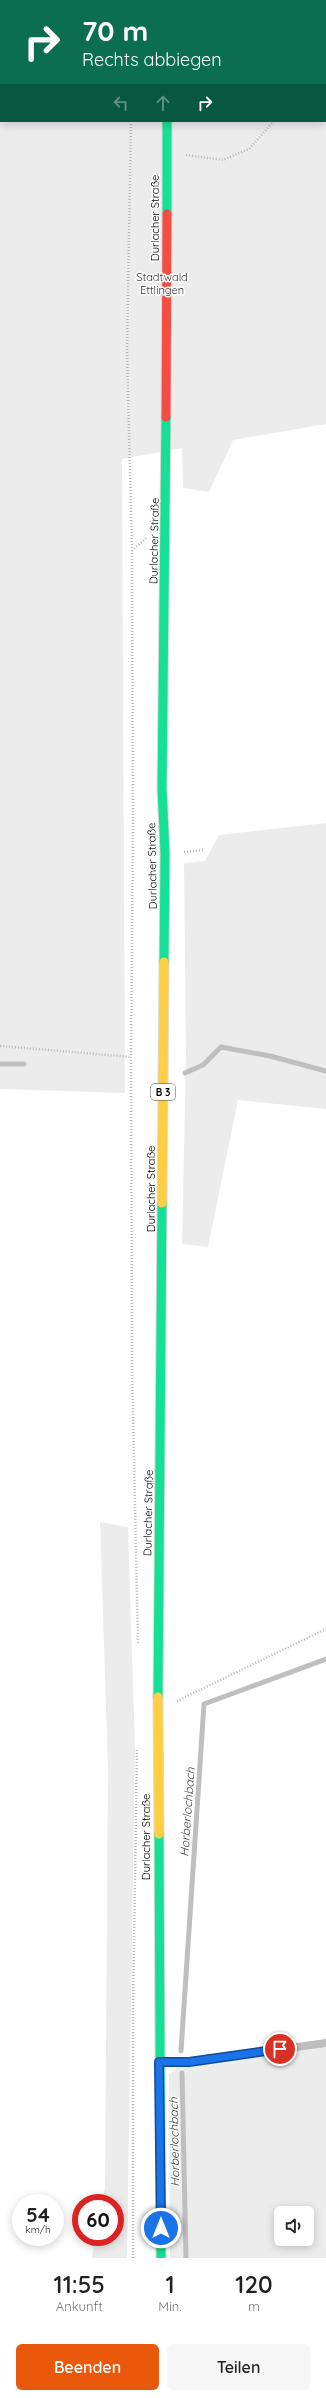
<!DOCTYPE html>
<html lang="de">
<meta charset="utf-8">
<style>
:root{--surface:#fff;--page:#f6f6f6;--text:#222;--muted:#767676;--accent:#ea580c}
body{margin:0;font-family:Quicksand,sans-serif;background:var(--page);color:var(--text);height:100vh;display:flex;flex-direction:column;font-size:15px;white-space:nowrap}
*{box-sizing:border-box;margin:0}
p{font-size:13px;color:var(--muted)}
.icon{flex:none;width:22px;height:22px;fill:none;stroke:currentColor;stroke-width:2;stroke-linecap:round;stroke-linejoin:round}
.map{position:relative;height:2258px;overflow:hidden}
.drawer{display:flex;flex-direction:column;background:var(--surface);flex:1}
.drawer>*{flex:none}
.top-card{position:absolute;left:0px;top:0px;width:326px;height:122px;box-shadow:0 2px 10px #0003;background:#0b6e4f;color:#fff;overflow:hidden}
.tools{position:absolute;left:274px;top:2206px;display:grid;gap:8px}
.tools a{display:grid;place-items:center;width:40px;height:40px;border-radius:6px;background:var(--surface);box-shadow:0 2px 10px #0003;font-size:20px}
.speed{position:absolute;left:12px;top:2194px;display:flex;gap:8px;font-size:20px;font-weight:700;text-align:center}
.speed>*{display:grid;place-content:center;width:52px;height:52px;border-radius:50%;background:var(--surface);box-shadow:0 2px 10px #0003;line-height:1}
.speed small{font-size:10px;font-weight:400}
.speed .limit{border:6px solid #d22;background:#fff;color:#111}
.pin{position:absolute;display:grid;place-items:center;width:34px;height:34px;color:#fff;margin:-17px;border:2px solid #fff;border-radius:50%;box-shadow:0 1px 4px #0007}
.me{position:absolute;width:44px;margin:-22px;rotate:0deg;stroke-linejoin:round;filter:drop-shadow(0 0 3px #0008)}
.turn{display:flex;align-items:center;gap:14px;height:84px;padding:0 16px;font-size:18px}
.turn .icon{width:52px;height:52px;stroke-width:2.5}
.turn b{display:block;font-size:28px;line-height:34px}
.lanes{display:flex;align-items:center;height:38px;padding:0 16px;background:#0003;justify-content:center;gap:20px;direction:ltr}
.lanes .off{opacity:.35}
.eta{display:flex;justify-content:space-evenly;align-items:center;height:68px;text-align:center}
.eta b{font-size:24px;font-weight:600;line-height:28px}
.cta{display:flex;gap:8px;margin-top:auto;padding:8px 16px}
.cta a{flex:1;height:46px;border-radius:6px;background:var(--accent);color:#fff;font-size:16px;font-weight:600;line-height:46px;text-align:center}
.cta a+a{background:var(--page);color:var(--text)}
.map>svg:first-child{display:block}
</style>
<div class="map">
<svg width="326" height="2258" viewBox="0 0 326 2258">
<rect width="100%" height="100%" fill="#fff"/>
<g fill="#ececec" fill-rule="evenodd">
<path d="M0,0H326V424L233,440L209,492L183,488L182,448L122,459L125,1093L0,1089ZM1,1H325V121H1Z"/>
<path d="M326,823V1109L238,1100L208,1247L182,1244L186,1055L184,863L205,861L219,835Z"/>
<path d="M100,1522L128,1527L135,1748L127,2258H92L95,2237H115V2203H102L105,2188L108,1768Z"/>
<path d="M326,2047V2258H170L169,2074L177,2068L198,2065ZM281,2213H307V2239H281Z"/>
</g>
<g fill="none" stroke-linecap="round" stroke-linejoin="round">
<g stroke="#bfbfbf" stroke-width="5">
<path d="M0,1064H24"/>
<path d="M185,1073L203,1065L221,1047L270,1056L326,1071"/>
<path d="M181,2051L204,1704L326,1659"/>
<path d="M182,2073L186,2258"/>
</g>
<g stroke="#dbdbdb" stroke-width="11">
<g id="fast">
<path d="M167,0V1"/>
<path d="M167,214V121"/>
<path d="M164,962L165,853L162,789L166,417"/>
<path d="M158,1697L162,1203"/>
<path d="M159,1834L161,2258"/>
</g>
</g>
<g stroke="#dbdbdb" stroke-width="11">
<g id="slow">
<path d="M162,1203L164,962"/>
<path d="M158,1697L159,1834"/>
</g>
</g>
<g stroke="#dbdbdb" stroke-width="11">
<path id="jam" d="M166,417L167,214"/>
</g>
<g stroke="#b9b9b9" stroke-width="2.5" stroke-dasharray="1 2" stroke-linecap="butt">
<path d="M263,0L264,1"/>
<path d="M134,1V0"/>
<path d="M325,70L326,69"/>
<path d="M325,120L326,121"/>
<path d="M131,121L127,351L132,551L133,826L131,1057L132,1366L138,1644"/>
<path d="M186,155L223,160L249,149L274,121"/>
<path d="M132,551L146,538"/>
<path d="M184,852L203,850"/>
<path d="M0,1046L131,1057"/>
<path d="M177,1701L326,1629"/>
<path d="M133,2258V2004L137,1749"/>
</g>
<path stroke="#bebebe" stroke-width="8" d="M160,2062H189L326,2043"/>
<use href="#fast" stroke="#16e098" stroke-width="9"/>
<use href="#slow" stroke="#ffcf43" stroke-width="9"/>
<use href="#jam" stroke="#f24e42" stroke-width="9"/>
</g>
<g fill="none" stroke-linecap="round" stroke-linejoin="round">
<g stroke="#114b97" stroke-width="10">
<path id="route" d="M161,2228L159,2062H189L280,2049"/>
</g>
<use href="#route" stroke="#1a73e8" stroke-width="7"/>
</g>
<g text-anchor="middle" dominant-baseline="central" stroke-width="3" stroke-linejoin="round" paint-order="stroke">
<rect fill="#fff" stroke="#4c4c4c" stroke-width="1" x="151" y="1084" width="24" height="16" rx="3"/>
<g font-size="10" font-weight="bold" fill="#000">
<text x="163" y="1092">B 3</text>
</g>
<g font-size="11" fill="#000" stroke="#fff">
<text transform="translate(155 218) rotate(-90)">Durlacher Straße</text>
<text transform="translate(154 541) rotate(-89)">Durlacher Straße</text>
<text transform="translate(152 866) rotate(-91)">Durlacher Straße</text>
<text transform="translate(151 1189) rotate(-90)">Durlacher Straße</text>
<text transform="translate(148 1513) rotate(-89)">Durlacher Straße</text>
<text transform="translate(146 1837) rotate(-90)">Durlacher Straße</text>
</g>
<g font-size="11" fill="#333" stroke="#fff">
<text x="162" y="277">Stadtwald<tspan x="162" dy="13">Ettlingen</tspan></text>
</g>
<g font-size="12" font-style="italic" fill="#444" stroke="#fff">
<text transform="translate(187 1812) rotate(-86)">Horberlochbach</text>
<text transform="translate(174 2142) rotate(-91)">Horberlochbach</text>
</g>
</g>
</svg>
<div class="tools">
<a><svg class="icon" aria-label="sound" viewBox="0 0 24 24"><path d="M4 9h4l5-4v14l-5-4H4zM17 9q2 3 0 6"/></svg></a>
</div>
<div class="speed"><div>54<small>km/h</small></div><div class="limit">60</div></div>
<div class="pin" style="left:280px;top:2049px;background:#d93025"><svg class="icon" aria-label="arrive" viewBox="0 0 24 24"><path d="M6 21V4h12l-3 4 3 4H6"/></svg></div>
<svg class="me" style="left:161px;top:2228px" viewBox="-20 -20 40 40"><circle r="17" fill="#1a73e8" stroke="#fff" stroke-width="3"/><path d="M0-11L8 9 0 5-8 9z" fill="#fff"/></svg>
<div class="top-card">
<div class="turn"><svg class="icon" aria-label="right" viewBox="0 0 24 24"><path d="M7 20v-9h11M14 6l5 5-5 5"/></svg><div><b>70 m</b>Rechts abbiegen</div></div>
<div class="lanes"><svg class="icon off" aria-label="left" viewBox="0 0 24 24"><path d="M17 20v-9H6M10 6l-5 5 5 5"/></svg><svg class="icon off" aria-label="ahead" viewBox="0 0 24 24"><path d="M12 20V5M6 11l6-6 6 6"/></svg><svg class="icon" aria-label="right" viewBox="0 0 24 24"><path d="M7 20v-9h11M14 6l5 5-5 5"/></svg></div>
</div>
</div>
<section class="drawer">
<div class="eta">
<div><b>11:55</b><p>Ankunft</p></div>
<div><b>1</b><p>Min.</p></div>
<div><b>120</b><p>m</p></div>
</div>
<div class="cta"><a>Beenden</a><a>Teilen</a></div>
</section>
